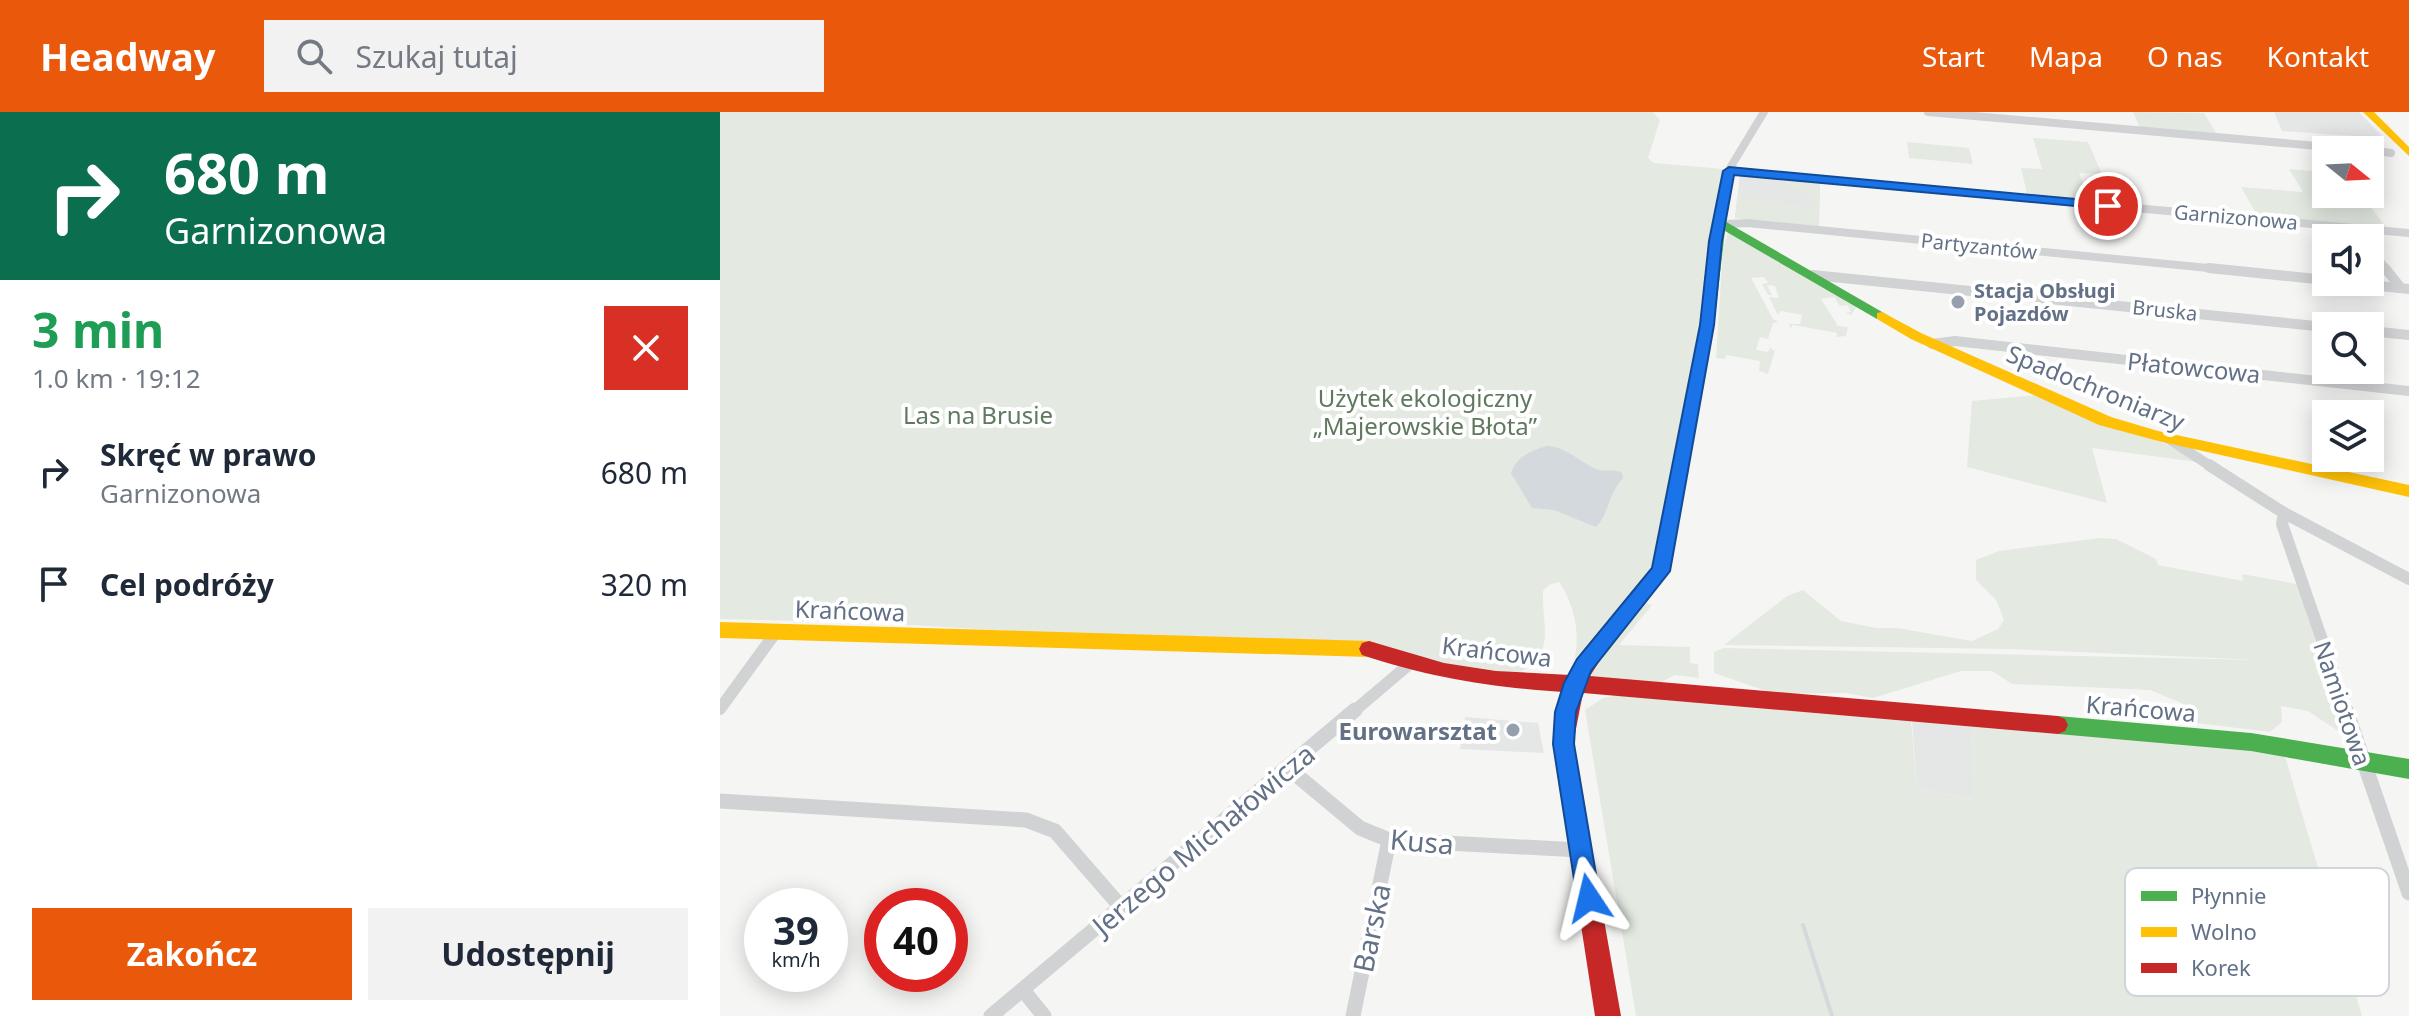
<!DOCTYPE html>
<html lang="pl">
<meta charset="utf-8">
<style>
:root{--surface:#fff;--page:#f2f2f3;--text:#1f2937;--muted:#747a83;--accent:#ea580c}
body{margin:0;font-family:"Noto Sans",sans-serif;background:var(--page);color:var(--text);height:100vh;display:flex;flex-direction:column;font-size:30px;white-space:nowrap}
*{box-sizing:border-box;margin:0}
p{font-size:26px;color:var(--muted)}
.icon{flex:none;width:44px;height:44px;fill:none;stroke:currentColor;stroke-width:2;stroke-linecap:round;stroke-linejoin:round}
.map{position:relative;flex:1;overflow:hidden}
.details{display:flex;flex-direction:column;background:var(--surface);width:720px}
.details>*{flex:none}
.top-card{background:#0b6e4f;color:#fff;overflow:hidden}
.needle{width:52px;rotate:108deg}
.controls{position:absolute;left:1592px;top:24px;display:grid;gap:16px}
.controls a{display:grid;place-items:center;width:72px;height:72px;border-radius:0px;background:var(--surface);box-shadow:0 4px 20px #0003;font-size:40px}
.speed{position:absolute;left:24px;top:776px;display:flex;gap:16px;font-size:40px;font-weight:700;text-align:center}
.speed>*{display:grid;place-content:center;width:104px;height:104px;border-radius:50%;background:var(--surface);box-shadow:0 4px 20px #0003;line-height:1}
.speed small{font-size:20px;font-weight:400}
.speed .limit{border:12px solid #d22;background:#fff;color:#111}
.pin{position:absolute;display:grid;place-items:center;width:68px;height:68px;color:#fff;margin:-34px;border:4px solid #fff;border-radius:50%;box-shadow:0 2px 8px #0007}
.me{position:absolute;width:88px;margin:-44px;rotate:350deg;stroke-linejoin:round;filter:drop-shadow(0 0 6px #0008)}
.turn{display:flex;align-items:center;gap:28px;height:168px;padding:0 32px;font-size:36px}
.turn .icon{width:104px;height:104px;stroke-width:2.5}
.turn b{display:block;font-size:56px;line-height:68px}
.round{display:grid;place-items:center;flex:none;width:84px;height:84px;border-radius:0px;background:var(--page)}
.headline{display:flex;align-items:center;justify-content:space-between;height:136px;padding:0 32px}
h1{font-size:48px;font-weight:700;line-height:60px;color:#1e9e55}
.button{display:flex;gap:16px;margin-top:auto;padding:16px 32px}
.button a{flex:1;height:92px;border-radius:0px;background:var(--accent);color:#fff;font-size:32px;font-weight:700;line-height:92px;text-align:center}
.button a+a{background:var(--page);color:var(--text)}
ul{padding:0;list-style:none}
li{display:flex;align-items:center;gap:24px;height:112px;padding:0 32px}
li div{flex:1}
li b{display:block;font-size:30px}
li em{font-style:normal}
header{display:flex;align-items:center;gap:48px;box-sizing:border-box;height:112px;padding:0 40px;background:var(--accent);color:#fff}
header strong{font-size:38px}
nav{display:flex;gap:44px;margin-inline-start:auto;font-size:28px}
.search{width:560px;height:72px;background:var(--page);display:flex;align-items:center;gap:20px;box-sizing:border-box;padding:0 28px;border-radius:0px;color:var(--muted);font-size:30px}
main{display:flex;flex:1;min-height:0}
.map>svg:first-child{display:block}
</style>
<header>
<strong>Headway</strong>
<div class="search"><svg class="icon" aria-label="search" viewBox="0 0 24 24"><circle cx="10" cy="10" r="6"/><path d="M15 15l6 6"/></svg>Szukaj tutaj</div>
<nav><a>Start</a><a>Mapa</a><a>O nas</a><a>Kontakt</a></nav>
</header>
<main>
<section class="details">
<div class="top-card">
<div class="turn"><svg class="icon" aria-label="right" viewBox="0 0 24 24"><path d="M7 20v-9h11M14 6l5 5-5 5"/></svg><div><b>680 m</b>Garnizonowa</div></div>
</div>
<div class="headline"><div><h1>3 min</h1><p>1.0 km · 19:12</p></div><a class="round" style="background:#d93025;color:#fff"><svg class="icon" aria-label="close" viewBox="0 0 24 24"><path d="M6 6l12 12M18 6L6 18"/></svg></a></div>
<ul>
<li><svg class="icon" aria-label="right" viewBox="0 0 24 24"><path d="M7 20v-9h11M14 6l5 5-5 5"/></svg><div><b>Skręć w prawo</b><p>Garnizonowa</p></div><em>680 m</em></li>
<li><svg class="icon" aria-label="arrive" viewBox="0 0 24 24"><path d="M6 21V4h12l-3 4 3 4H6"/></svg><div><b>Cel podróży</b></div><em>320 m</em></li>
</ul>
<div class="button"><a>Zakończ</a><a>Udostępnij</a></div>
</section>
<div class="map">
<svg width="1689" height="904" viewBox="0 0 1689 904">
<rect width="100%" height="100%" fill="#f5f6f4"/>
<g fill="#e5e6e6">
<path d="M1554,0H1639L1664,26L1562,19Z"/>
<path d="M1020,62L1100,69L1099,114L1015,106Z"/>
<path d="M745,605L818,611L824,641L740,637Z"/>
<path d="M1192,608L1251,613L1253,687L1197,677Z"/>
</g>
<g fill="#e4e9e2">
<path d="M0,0H933L940,8L928,46L934,51L1004,57L987,135L978,220L931,457L854,548C861,523 854,491 839,470L829,473L823,479C822,520 837,539 797,562L716,550L649,530L356,523L158,511L0,507Z"/>
<path d="M1413,0L1484,1L1496,21L1420,16Z"/>
<path d="M1313,26L1368,30L1382,62L1359,61L1370,89L1307,82L1301,56L1322,57Z"/>
<path d="M1187,30L1249,36L1253,52L1189,46Z"/>
<path d="M1569,57L1606,60V82H1641L1668,118L1538,105L1521,75L1583,80Z"/>
<path d="M1066,66L1100,69L1099,114L1015,106L1017,85L1064,90V93L1081,92L1080,97L1090,98L1091,93H1095C1091,83 1074,76 1065,75Z"/>
<path d="M1008,121H1014L1137,194L1131,203L1125,201L1131,200L1127,193L1120,194L1114,185L1101,187L1118,214L1128,215L1126,224L1116,225L1117,221L1073,213L1071,216L1069,212H1080L1082,203L1061,199L1058,203L1049,185L1059,186L1055,174L1047,173L1052,183H1048L1042,172L1048,171L1044,165L1031,166L1053,207L1059,210L1053,211L1048,227L1040,225L1036,238L1048,240L1050,236L1055,239L1048,262L1039,259L1040,249L1006,243L1005,247L996,246L1003,137Z"/>
<path d="M1316,283L1393,316L1444,331L1477,350L1372,336L1387,391L1247,355L1252,289Z"/>
<path d="M1380,426L1396,427L1436,447L1438,453L1523,469L1522,462L1577,472L1630,627L1588,599L1561,594L1562,610L1550,620L1476,611L1471,595L1430,578L1292,572L1272,559H1241L1153,586L1126,581L1055,582L994,561V540L1004,536L1540,548L1291,537L1004,533L1067,484L1083,478L1121,509L1156,516H1177L1252,529L1278,517L1284,508L1276,488L1256,468V448L1279,439Z"/>
<path d="M923,491L932,493L899,533L970,535V551L978,552L979,566L955,563L935,573L868,566L867,561Z"/>
<path d="M905,582L1191,608L1197,677L1252,687L1251,613L1564,641L1642,904H916L865,598L883,586Z"/>
</g>
<path fill="#d3d9dd" d="M827,334C845,334 860,350 876,357C885,361 893,356 902,361L903,366C889,380 889,402 876,415L834,398L812,396L791,361C796,345 812,338 827,334Z"/>
<g fill="none" stroke-linecap="round" stroke-linejoin="round">
<path stroke="#d3d9dd" stroke-width="4" d="M1083,813L1112,904"/>
<g stroke="#d1d2d3" stroke-width="8">
<path d="M1208,0L1644,38"/>
<path d="M1650,38L1671,41"/>
<path d="M1009,59L1689,121"/>
<path d="M1001,111L1010,56L1044,0"/>
<path d="M1007,112L1027,111L1509,158"/>
<path d="M1650,137L1667,158"/>
</g>
<g stroke="#d1d2d3" stroke-width="10">
<path d="M1489,156L1606,168"/>
<path d="M1665,156L1681,176"/>
<path d="M1093,163L1606,215"/>
<path d="M1621,170L1689,177"/>
<path d="M1650,219L1689,223"/>
<path d="M1212,232L1235,229L1689,279"/>
<path d="M1447,326L1492,355"/>
</g>
<g stroke="#d1d2d3" stroke-width="12">
<path d="M1489,353L1564,401L1689,467"/>
<path d="M1564,401L1562,412L1627,600"/>
<path d="M0,597L56,520"/>
<path d="M633,600L693,549"/>
</g>
<g stroke="#d1d2d3" stroke-width="15">
<path d="M1626,598L1689,781"/>
<path d="M568,656L640,716L669,728L860,738"/>
<path d="M0,689L306,708L335,719L401,795"/>
<path d="M303,878L324,904"/>
<path d="M271,904L635,598"/>
<path d="M633,904L669,728"/>
</g>
<g fill="#4caf50" fill-rule="evenodd">
<path d="M1001,107L1169,204L1167,207H1157L1005,119L994,213L950,459L883,545L876,547L869,545L866,539L869,533L932,457L980,213L990,129L995,111Z"/>
<path d="M1338,604L1531,621L1689,647V667L1531,639L1338,622L1331,619L1328,613L1331,607Z"/>
</g>
<g fill="#ffc107" fill-rule="evenodd">
<path d="M1643,0H1654L1689,35V44Z"/>
<path d="M1162,200L1201,221L1391,305L1438,319L1689,373V385L1438,329L1379,313L1191,227L1157,207V201Z"/>
<path d="M0,510L649,529L656,531L659,537L656,543L649,545L0,526Z"/>
</g>
<path fill="#c62828" fill-rule="evenodd" d="M649,529L724,551L776,559L850,563C857,550 865,527 883,533L886,539L870,564L1338,604L1345,607L1348,613L1345,619L1338,622L863,581L853,632L901,904H875L833,632L843,580C770,575 712,566 642,543L639,537L642,531Z"/>
</g>
<path fill="#1a73e8" stroke="#114b97" stroke-width="2" d="M1009,55L1388,90L1394,94L1388,97L1014,63L1002,129L994,213L950,459L871,559L856,600L854,632L880,786L877,795L869,798L860,795L857,786L833,632L835,600L844,571L857,547L932,456L980,213L989,129L1003,59Z"/>
<g fill="#96a0ad" stroke="#fff" stroke-width="3">
<circle cx="1238" cy="190" r="8"/>
<circle cx="793" cy="618" r="8"/>
</g>
<g text-anchor="middle" dominant-baseline="central" stroke-width="8" stroke-linejoin="round" paint-order="stroke">
<g font-size="20" fill="#637187" stroke="#fff">
<text transform="translate(1516 105) rotate(5)">Garnizonowa</text>
<text transform="translate(1259 134) rotate(6)">Partyzantów</text>
<text transform="translate(1445 198) rotate(6)">Bruska</text>
</g>
<g font-size="20" font-weight="bold" fill="#637187" stroke="#fff" text-anchor="start">
<text x="1254" y="178">Stacja Obsługi<tspan x="1254" dy="23">Pojazdów</tspan></text>
</g>
<g font-size="24" fill="#637187" stroke="#fff">
<text transform="translate(1474 255) rotate(6)">Płatowcowa</text>
<text transform="translate(1376 275) rotate(22)">Spadochroniarzy</text>
<text transform="translate(130 498) rotate(2)">Krańcowa</text>
<text transform="translate(777 539) rotate(7)">Krańcowa</text>
<text transform="translate(1623 591) rotate(71)">Namiotowa</text>
<text transform="translate(1421 596) rotate(5)">Krańcowa</text>
</g>
<g font-size="24" fill="#5f795e" stroke="#fff">
<text x="705" y="285">Użytek ekologiczny<tspan x="705" dy="28">„Majerowskie Błota”</tspan></text>
<text x="258" y="302">Las na Brusie</text>
</g>
<g font-size="24" font-weight="bold" fill="#637187" stroke="#fff" text-anchor="end">
<text x="777" y="618">Eurowarsztat</text>
</g>
<g font-size="28" fill="#637187" stroke="#fff">
<text transform="translate(483 727) rotate(-40)">Jerzego Michałowicza</text>
<text transform="translate(702 729) rotate(5)">Kusa</text>
<text transform="translate(651 816) rotate(-78)">Barska</text>
</g>
</g>
<rect x="1405" y="756" width="264" height="128" rx="12" fill="#fff" stroke="#d0d4db" stroke-width="2"/>
<rect x="1421" y="779" width="36" height="10" fill="#4caf50"/>
<rect x="1421" y="815" width="36" height="10" fill="#ffc107"/>
<rect x="1421" y="851" width="36" height="10" fill="#c62828"/>
<g font-size="22" fill="#637187">
<text x="1471" y="792">Płynnie</text>
<text x="1471" y="828">Wolno</text>
<text x="1471" y="864">Korek</text>
</g>
</svg>
<div class="controls">
<a><svg class="needle" viewBox="-14 -14 28 28"><path d="M0-13l5 13h-10z" fill="#e53935"/><path d="M0 13l5-13h-10z" fill="#747a83"/></svg></a>
<a><svg class="icon" aria-label="sound" viewBox="0 0 24 24"><path d="M4 9h4l5-4v14l-5-4H4zM17 9q2 3 0 6"/></svg></a>
<a><svg class="icon" aria-label="search" viewBox="0 0 24 24"><circle cx="10" cy="10" r="6"/><path d="M15 15l6 6"/></svg></a>
<a><svg class="icon" aria-label="layers" viewBox="0 0 24 24"><path d="M12 4l9 5-9 5-9-5zM3 14l9 5 9-5"/></svg></a>
</div>
<div class="speed"><div>39<small>km/h</small></div><div class="limit">40</div></div>
<div class="pin" style="left:1388px;top:94px;background:#d93025"><svg class="icon" aria-label="arrive" viewBox="0 0 24 24"><path d="M6 21V4h12l-3 4 3 4H6"/></svg></div>
<svg class="me" style="left:869px;top:786px" viewBox="-20 -20 40 40"><path d="M0-17L14 15 0 8-14 15z" fill="#1a73e8" stroke="#fff" stroke-width="4"/></svg>
</div>
</main>
